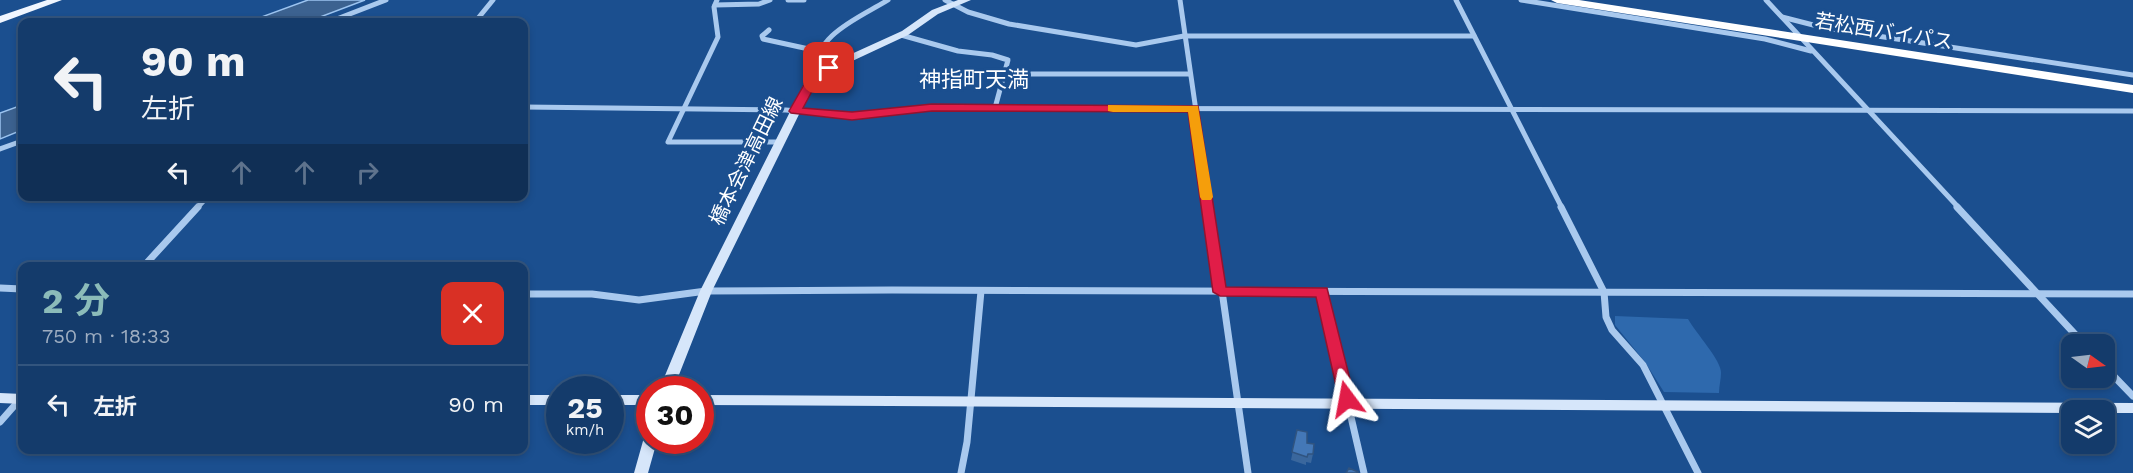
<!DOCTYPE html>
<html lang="ja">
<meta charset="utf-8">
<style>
:root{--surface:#143b6b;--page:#214673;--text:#f1f3f6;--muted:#9dadc1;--line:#33557e;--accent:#8bbbb9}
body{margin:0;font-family:"Work Sans","Noto Sans JP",sans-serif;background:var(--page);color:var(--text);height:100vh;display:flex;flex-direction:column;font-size:22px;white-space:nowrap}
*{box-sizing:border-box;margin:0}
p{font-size:20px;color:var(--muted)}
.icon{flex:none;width:33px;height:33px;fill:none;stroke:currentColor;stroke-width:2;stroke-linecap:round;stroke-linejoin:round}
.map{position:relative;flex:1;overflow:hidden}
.sheet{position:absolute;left:18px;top:262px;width:510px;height:192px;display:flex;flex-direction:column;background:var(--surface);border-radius:12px;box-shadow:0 3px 9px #0003,0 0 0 2px var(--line)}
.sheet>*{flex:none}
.guide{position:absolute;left:18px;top:18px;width:510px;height:183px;border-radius:12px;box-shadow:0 3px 9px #0003,0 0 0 2px var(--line);background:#143b6b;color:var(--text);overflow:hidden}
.needle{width:39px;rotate:104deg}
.tools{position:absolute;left:2061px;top:334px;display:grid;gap:12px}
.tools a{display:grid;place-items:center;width:54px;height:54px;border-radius:12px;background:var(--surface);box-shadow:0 3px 9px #0003,0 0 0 2px var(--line);font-size:30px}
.speed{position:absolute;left:546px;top:376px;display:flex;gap:12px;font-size:30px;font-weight:700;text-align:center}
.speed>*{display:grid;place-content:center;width:78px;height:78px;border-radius:50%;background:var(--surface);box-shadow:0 3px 9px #0003,0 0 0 2px var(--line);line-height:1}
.speed small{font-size:15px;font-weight:400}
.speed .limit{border:9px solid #d22;background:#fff;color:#111}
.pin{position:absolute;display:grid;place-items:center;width:51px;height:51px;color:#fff;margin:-26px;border-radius:12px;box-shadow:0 3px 9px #0006}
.me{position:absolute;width:66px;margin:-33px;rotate:347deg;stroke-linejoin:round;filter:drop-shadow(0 0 4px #0008)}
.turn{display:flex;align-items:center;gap:21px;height:126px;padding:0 24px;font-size:27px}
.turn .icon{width:78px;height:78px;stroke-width:2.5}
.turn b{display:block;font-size:42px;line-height:51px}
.lanes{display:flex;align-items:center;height:57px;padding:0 24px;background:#0003;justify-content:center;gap:30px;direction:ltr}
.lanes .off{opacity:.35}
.round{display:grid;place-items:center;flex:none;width:63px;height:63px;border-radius:12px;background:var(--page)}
.overview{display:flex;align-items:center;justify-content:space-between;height:102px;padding:0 24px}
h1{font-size:36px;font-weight:700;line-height:45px;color:var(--accent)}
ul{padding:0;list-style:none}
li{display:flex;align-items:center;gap:18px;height:78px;padding:0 24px;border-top:2px solid var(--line)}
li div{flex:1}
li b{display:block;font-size:22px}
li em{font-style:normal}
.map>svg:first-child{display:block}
</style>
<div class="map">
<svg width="2133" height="473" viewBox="0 0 2133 473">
<rect width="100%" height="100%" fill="#1b4f8f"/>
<path fill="#2e69ad" d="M1615,316L1688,319C1695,332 1722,361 1721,373C1721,379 1719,386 1719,393L1664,392L1645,362L1615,325Z"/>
<g fill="#3c6290" stroke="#9cc4f0" stroke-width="1.5">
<path d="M308,0H365L307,22H248Z"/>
<path d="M22,105V130L0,139V113Z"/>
</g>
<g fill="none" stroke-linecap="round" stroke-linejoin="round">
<g stroke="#a9c9ee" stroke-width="5">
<path d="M717,0L714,7L718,37L668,142H780"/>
<path d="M788,0H804"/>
<path d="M945,0L968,12L1009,24L1136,45L1184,36H1474"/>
<path d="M1180,0L1210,208"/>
<path d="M1456,0L1562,208"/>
<path d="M1521,0L1765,39L1811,51"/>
<path d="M1766,0L1959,208"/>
<path d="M715,5L759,4L770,0"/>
<path d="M1782,17L1825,28L2133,75"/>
<path d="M329,22L386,0"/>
<path d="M475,22L493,0"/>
<path d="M769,30L762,36L763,39L818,51"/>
<path d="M901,35L958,51L992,55L1008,60L995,108"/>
<path d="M1004,74H1189"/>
<path d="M817,75C810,36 861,17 888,0"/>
<path d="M524,107L786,110L852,116L932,108L2133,111"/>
<path d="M0,149L22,141"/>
<path d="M197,208L208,196"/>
</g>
<g stroke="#a9c9ee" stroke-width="7">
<path d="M1210,207L1248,473"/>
<path d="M1561,207L1604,292L1606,317L1612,330L1643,365L1698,473"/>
<path d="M1957,207L2085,345"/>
<path d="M143,267L198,207"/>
<path d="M0,288L22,289"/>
<path d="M1322,292L1364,473"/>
<path d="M524,294H592L639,300L706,291L892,290L2133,294"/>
<path d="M2104,366L2133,396"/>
<path d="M0,422L22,397"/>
<path d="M961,473L967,442L981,291"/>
</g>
<g fill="#d6e6fa" fill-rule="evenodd">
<path d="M958,0H971L938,14L908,35L833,70L814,84L712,291L673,390H659L700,291L806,80L825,66L902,31L932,10Z"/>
<path d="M0,393L22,394V404L0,403Z"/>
<rect x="524" y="395" width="36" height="10"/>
<rect x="610" y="395" width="40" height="10"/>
<path d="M700,395L2133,403V413H2104V411H2072V413L700,405Z"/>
<path d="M650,436V441H657L648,473H634L643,441L645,437Z"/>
</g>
<path fill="#f0f6ff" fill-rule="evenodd" d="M47,0H62L0,23V16Z"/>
<path fill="#fff" fill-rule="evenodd" d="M1551,0H1579L2133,85V93L1557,3Z"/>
</g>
<path fill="#3a679d" d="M1297,430L1307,443L1313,454L1311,463L1306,462V465L1291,460Z"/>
<g fill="#4478b7" stroke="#305480" stroke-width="1.5">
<path d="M1297,430L1307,432V443L1314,444L1313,454H1308L1307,457L1292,452Z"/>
<path d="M1349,468L1358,472L1357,473H1346Z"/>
</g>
<path fill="#e11d48" stroke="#92132f" stroke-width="1.5" d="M825,66L835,68L818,80L803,108L852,112L932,104L1198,106L1226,287L1327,288L1355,399L1353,403L1347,404L1339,399L1316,297L1220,296L1213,292L1188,112L932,111L852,120L791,113L789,111L809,76Z"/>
<path fill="#f59e0b" d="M1108,105L1198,106L1213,197L1211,200H1202L1200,197L1188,112H1113L1108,111Z"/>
<g text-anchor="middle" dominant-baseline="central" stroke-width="6" stroke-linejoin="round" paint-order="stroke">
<g font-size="20" fill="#fff" stroke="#1b4f8f">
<text transform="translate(1884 31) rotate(9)">若松西バイパス</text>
<text transform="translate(746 161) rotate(-64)">橋本会津高田線</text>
</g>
<g font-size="22" fill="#fff" stroke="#1b4f8f">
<text x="974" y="79">神指町天満</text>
</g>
</g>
</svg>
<div class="tools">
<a><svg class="needle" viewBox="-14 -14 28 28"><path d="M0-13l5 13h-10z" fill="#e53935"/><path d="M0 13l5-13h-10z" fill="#9dadc1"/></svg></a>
<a><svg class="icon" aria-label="layers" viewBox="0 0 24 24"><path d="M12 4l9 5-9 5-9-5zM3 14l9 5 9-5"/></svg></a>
</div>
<div class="speed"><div>25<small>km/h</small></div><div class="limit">30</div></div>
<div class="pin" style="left:829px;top:68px;background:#d93025"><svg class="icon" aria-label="arrive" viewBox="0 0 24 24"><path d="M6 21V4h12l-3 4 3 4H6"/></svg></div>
<svg class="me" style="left:1347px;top:399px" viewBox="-20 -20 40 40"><path d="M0-17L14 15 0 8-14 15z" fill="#e11d48" stroke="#fff" stroke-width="4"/></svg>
<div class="guide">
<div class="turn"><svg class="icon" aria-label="left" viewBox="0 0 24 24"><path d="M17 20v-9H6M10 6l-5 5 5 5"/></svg><div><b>90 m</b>左折</div></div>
<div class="lanes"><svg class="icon" aria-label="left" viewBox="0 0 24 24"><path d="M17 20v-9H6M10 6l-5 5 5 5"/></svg><svg class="icon off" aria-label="ahead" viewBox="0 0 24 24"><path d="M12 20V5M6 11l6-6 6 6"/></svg><svg class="icon off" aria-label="ahead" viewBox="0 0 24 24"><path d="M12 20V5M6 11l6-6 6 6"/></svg><svg class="icon off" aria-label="right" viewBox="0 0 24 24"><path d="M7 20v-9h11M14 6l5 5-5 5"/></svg></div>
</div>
<section class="sheet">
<div class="overview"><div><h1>2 分</h1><p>750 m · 18:33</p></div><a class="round" style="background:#d93025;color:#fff"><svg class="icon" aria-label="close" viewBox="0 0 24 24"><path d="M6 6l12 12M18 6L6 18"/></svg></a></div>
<ul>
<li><svg class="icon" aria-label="left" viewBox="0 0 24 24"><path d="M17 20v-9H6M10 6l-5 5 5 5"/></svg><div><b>左折</b></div><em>90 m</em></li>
</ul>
</section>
</div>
